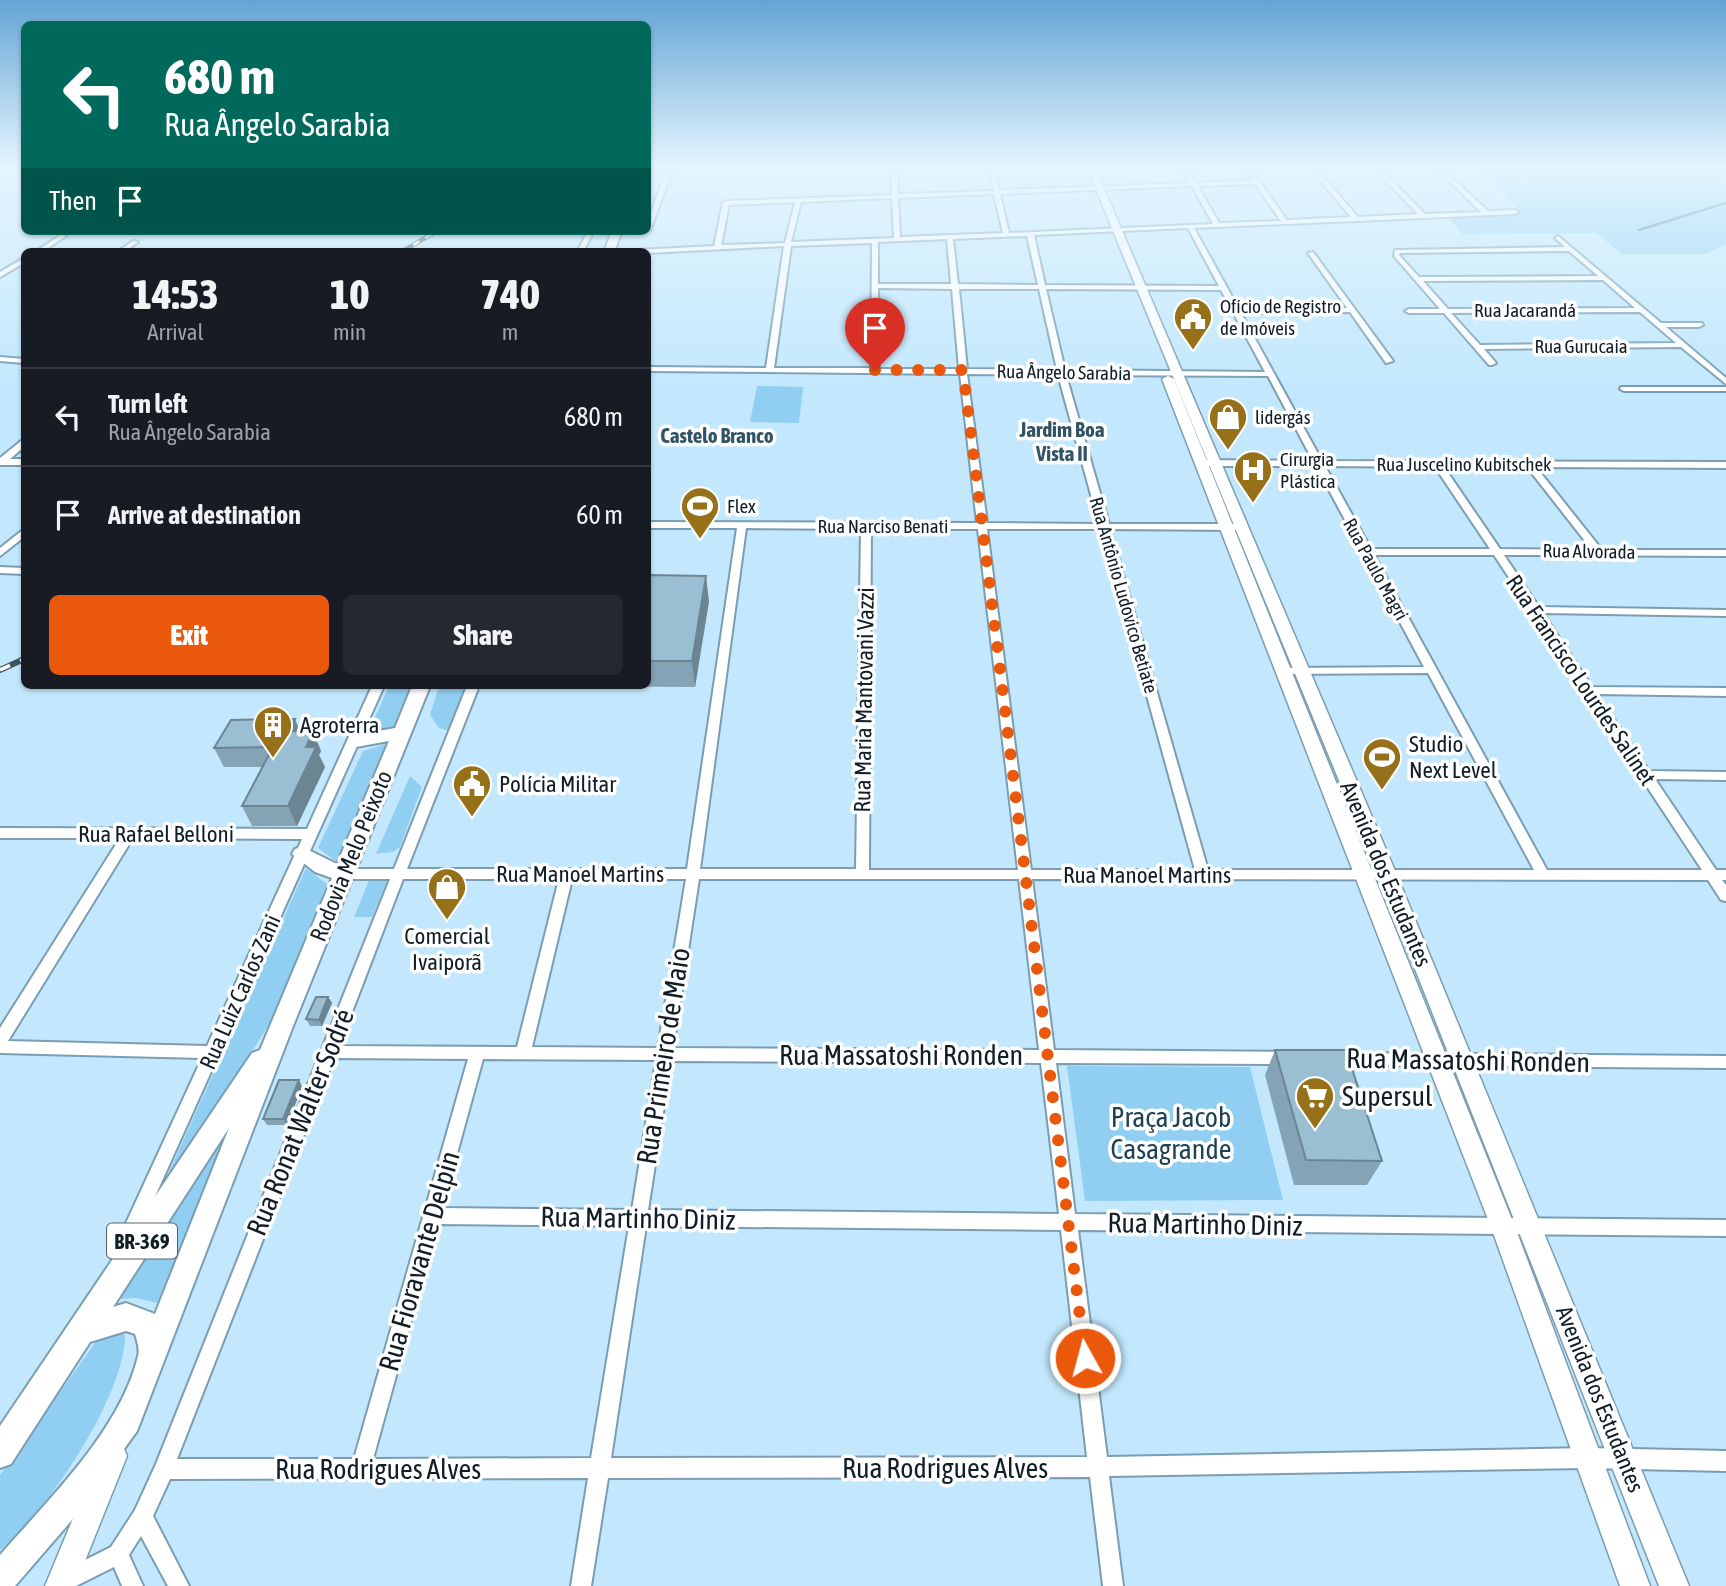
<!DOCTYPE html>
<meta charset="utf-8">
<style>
:root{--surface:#171b24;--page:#242831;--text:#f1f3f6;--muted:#9ea1a6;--line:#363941;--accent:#ea580c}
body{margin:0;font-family:"Asap Condensed",sans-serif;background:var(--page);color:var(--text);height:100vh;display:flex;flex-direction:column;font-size:26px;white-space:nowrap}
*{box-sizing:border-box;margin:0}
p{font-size:23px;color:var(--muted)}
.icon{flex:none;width:38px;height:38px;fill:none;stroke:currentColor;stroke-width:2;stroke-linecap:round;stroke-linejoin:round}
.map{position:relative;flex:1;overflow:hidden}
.side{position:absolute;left:21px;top:248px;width:630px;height:441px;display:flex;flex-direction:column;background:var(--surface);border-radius:10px;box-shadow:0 2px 5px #0004}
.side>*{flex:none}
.banner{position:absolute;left:21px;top:21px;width:630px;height:214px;border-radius:10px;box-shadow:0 2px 5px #0004;background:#00695c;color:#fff;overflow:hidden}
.pin{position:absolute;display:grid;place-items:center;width:60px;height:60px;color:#fff;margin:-72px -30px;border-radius:50% 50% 50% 0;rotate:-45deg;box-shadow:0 0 7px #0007}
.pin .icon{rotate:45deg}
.me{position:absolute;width:77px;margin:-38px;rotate:353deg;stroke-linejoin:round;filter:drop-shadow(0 0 5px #0008)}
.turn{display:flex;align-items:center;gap:24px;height:147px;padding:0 28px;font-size:32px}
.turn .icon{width:91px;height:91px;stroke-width:2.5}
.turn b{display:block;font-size:49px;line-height:60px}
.then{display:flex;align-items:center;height:66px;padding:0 28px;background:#0003;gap:14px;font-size:26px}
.eta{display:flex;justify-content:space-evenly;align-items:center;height:119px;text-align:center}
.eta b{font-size:42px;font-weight:800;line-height:49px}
.action{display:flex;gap:14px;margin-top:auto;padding:14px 28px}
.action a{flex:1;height:80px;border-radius:10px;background:var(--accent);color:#fff;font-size:28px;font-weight:800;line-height:80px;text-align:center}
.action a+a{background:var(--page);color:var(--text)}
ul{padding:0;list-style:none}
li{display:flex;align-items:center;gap:21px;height:98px;padding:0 28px;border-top:2px solid var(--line)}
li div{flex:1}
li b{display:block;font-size:26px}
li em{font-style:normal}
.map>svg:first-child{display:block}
</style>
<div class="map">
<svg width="1726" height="1586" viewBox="0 0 1726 1586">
<rect width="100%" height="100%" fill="#c3e8fd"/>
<g fill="#90cff2">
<path d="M1471,165H1714L1726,170V244L1706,254H1622L1596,233L1462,234L1451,220L1455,217L1520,214L1519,209Z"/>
<path d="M757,386L803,387L799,423L750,422Z"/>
<path d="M389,686H415L396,728L367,735Z"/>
<path d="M439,686H467L449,731L439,728L430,715Z"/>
<path d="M389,743L340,864L318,848L363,751Z"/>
<path d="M410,776L422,787L400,847L393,852L376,854Z"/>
<path d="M306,868L327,884L273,1018L151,1212Z"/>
<path d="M370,878L387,881L372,917H354Z"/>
<path d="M1067,1066L1250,1067L1283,1200L1085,1201Z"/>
<path d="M239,1106L157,1303L137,1298L116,1299Z"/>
<path d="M117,1329L125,1336C124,1397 47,1512 0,1550V1475L103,1332Z"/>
</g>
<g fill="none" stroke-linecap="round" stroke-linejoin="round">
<path stroke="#306c8a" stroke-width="2.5" d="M1639,230L1726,203"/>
<g stroke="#7a9db1" stroke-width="4">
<g id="street">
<path d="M668,165H674L651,229L648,231V222Z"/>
<path d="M891,165H897L898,194L994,191L988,165H994L999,190L1190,183L1180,165H1186L1196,183L1253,180L1242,165H1248L1287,220L1351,217L1307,165H1313L1358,217L1418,214L1370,165H1376L1425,214L1481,212L1432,165H1438L1488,211L1515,210L1518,212L1515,214L1194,228L1239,309L1347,308L1308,253L1313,252L1393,361L1386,363L1350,312L1241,313L1322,461L1726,462V468L1536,467L1602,550H1726V556L1504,555L1539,607L1726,610V616L1543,613L1592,687L1726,688V696L1597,694L1649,771L1726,772V780L1655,779L1716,870H1726V880H1722L1726,885V901L1721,900L1708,880L1032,879L1054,1050L1289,1052L1294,1053L1297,1058L1294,1063L1289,1064L1056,1063L1075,1214L1726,1220V1236L1078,1230L1107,1457L1586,1448L1726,1451V1471L1586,1468L1109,1476L1123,1586H1103L1090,1477L608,1478L591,1586H571L588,1478L170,1479L153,1516L189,1586H168L141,1536L129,1555L143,1586H122L114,1567L76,1586H61L58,1579L61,1572L111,1547L135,1510L156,1464L390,879H343L338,877L336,874L338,871L343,869H394L467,686H479L407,869H687L737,528H648V522L977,523L960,374L648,371V367L766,368L784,246L648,253L636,252L637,250L714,246L723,203L726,201L892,195ZM1255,184L1281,221L1219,223L1198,186ZM1192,186L1213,224L1009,233L1000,194ZM994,194L1003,233L900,237L898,198ZM892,198L894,238L791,242L801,202ZM795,202L785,243L721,245L729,205ZM1188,228L1219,286L1045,285L1034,235ZM1027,236L1038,285L958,284L953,239ZM947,239L951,284H878V242ZM872,243L871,368H774L791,246ZM878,288L952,289L959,369H879ZM959,289H1039L1057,370L967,369ZM1046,289L1221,290L1265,372L1065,370ZM967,374L1058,375L1099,524L987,523ZM1066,375L1268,376L1313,461L1202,460L1198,463L1202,466H1316L1424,667L1282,668L1277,671L1282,674L1428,673L1534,870H1208L1110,529L1235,530L1240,527L1235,524H1109ZM1325,466L1435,467L1490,549H1371ZM1444,467H1527L1592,550L1500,549ZM746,528L861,529L856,869H700ZM871,529H978L1018,870H869ZM987,529H1101L1195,870H1031ZM1374,555H1494L1702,870H1547ZM403,879H559L517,1047L339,1046ZM572,879H686L658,1048L532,1047ZM699,879H1019L1039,1050L673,1048ZM334,1058L468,1059L354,1459H177ZM483,1059L656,1060L632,1210L442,1208ZM671,1061L1041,1063L1059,1214L648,1210ZM438,1224L629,1226L591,1458L373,1459ZM646,1226L1061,1230L1087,1457L611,1458Z"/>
<path d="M588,231H594L583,252H577Z"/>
<path d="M61,235L66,236L42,252H35Z"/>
<path d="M1558,236L1661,323H1702L1703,325L1699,327H1666L1726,378V384L1681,347L1484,349L1496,363L1492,365H1489L1444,313H1409L1405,311L1409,309H1440L1394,256L1395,250L1565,247L1555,238ZM1569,251L1598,276L1419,277L1399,255L1400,253ZM1603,280L1635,308L1448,309L1423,281ZM1640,312L1676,343L1480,345L1451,313Z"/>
<path d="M133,241L138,242L124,252H117Z"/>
<path d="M24,258V263L0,277V272Z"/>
<path d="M0,357L24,359V363L0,361Z"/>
<path d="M1621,387H1726V391H1624L1620,389Z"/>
<path d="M21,441H24V447L10,459H24V465H0V458Z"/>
<path d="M24,529V537L0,556V548Z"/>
<path d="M0,567L24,568V574L0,573Z"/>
<path d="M372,686H384L127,1259L121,1261L115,1259L112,1253L115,1247L202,1058L0,1053V1028L120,838H0V828L307,829ZM133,838L302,839L207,1046L8,1041Z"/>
<path d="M1332,1053L1726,1056V1068L1332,1065L1327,1064L1324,1059L1327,1054Z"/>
</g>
</g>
<g stroke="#7a9db1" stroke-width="3">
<g id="secondary">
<path d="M1086,165H1094L1396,873L1689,1586H1659L1377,873Z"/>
<path d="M1168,376L1174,379L1515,1227L1650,1586H1620L1491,1227L1162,379Z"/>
<path d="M113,1442L123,1446L127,1456L75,1586H45L103,1446Z"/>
</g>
</g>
<g stroke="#7a9db1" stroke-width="4">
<g id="primary">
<path d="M612,231H622L614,252H604Z"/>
<path d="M412,686H430L293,1026L137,1431L78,1513L15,1586H0V1555C49,1499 121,1429 138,1356C140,1349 137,1341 135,1334L126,1331L90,1342L11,1464L0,1468V1426L252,1053L260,1050L332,878L315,872L292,854L295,849L302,847L337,864L389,741L356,747L347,741L356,735L395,728ZM229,1128L155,1314L126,1303L113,1307Z"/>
</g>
</g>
<use href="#street" fill="#fff" fill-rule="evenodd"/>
<use href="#secondary" fill="#fff" fill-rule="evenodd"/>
<use href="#primary" fill="#fff" fill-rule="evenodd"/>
<g stroke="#415560" stroke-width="4.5">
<path id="rail-far1" d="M401,252L437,231"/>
</g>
<g stroke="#415560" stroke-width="6">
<path id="rail" d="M0,670L24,659"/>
</g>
<use href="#rail-far1" stroke="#fff" stroke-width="2.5" stroke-dasharray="7" stroke-linecap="butt"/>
<use href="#rail" stroke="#fff" stroke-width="3.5" stroke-dasharray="11" stroke-linecap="butt"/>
</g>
<g fill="#84a3b5">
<path d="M648,575L709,601L695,687L520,686H648Z"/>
<path d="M300,731L313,732L321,751L319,755L325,767L297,826H252L242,806L262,767H224L214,748Z"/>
<path d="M328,997L332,1003L322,1026H310L306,1019Z"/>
<path d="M1275,1050L1382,1161L1367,1185H1294L1265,1075Z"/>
<path d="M299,1080L302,1087L287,1125H267L263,1119Z"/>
</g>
<g fill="#6c8593">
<path d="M706,576L709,601L695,687L692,661Z"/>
<path d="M295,719L303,739L288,731Z"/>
<path d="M313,732L321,751L319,755L325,767L297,826L288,806L306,747Z"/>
<path d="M328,997L332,1003L322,1026L319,1020Z"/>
<path d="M299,1080L302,1087L287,1125L283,1119Z"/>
</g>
<g fill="#9abed2" stroke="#6c8593" stroke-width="2">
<path d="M648,575L706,576L692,661H648Z"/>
<path d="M295,719L288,731L313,732L306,747H316L288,806H242L273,747L214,748L231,720Z"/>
<path d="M316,997H328L319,1020L306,1019Z"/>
<path d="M1275,1050H1346L1382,1161L1306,1160Z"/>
<path d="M279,1080H299L283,1119H263Z"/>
</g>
<linearGradient id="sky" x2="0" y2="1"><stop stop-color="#64a5d4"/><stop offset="0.43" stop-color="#e4f5fe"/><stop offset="1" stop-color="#e4f5fe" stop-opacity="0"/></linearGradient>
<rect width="1726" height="387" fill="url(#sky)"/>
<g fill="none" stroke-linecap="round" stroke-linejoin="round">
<path stroke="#ea580c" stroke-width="12" stroke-dasharray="0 21.6" d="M875,370H963L1085,1358"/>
</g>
<defs>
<g id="civic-pin" transform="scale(2.0125)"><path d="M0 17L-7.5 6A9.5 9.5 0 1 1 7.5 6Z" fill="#96711a" stroke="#fff"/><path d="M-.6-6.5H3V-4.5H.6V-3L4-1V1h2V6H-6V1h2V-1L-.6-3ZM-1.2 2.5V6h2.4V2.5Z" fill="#fff"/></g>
<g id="shop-pin" transform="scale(2.0125)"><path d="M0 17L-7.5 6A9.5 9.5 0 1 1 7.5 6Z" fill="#96711a" stroke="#fff"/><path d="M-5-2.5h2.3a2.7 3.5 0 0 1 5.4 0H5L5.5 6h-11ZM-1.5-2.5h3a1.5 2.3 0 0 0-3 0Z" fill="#fff"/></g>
<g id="hospital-pin" transform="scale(2.0125)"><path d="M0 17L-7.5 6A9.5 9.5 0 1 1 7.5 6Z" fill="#96711a" stroke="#fff"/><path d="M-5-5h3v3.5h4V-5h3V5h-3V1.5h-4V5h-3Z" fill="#fff"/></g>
<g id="stadium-pin" transform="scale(2.0125)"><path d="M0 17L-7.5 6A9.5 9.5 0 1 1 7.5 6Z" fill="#96711a" stroke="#fff"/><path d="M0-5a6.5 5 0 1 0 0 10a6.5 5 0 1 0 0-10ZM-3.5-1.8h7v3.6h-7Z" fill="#fff"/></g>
<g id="building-pin" transform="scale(2.0125)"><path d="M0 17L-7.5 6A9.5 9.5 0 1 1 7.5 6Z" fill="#96711a" stroke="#fff"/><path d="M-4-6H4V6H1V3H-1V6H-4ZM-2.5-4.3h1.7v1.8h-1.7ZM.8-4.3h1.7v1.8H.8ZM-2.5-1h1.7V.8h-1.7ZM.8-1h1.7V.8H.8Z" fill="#fff"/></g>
<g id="supermarket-pin" transform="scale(2.0125)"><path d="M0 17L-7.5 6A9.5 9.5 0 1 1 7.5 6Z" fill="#96711a" stroke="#fff"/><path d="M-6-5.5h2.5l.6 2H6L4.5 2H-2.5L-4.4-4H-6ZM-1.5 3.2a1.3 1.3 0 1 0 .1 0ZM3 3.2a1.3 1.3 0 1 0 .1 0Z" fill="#fff"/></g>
</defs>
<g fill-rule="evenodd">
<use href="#civic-pin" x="1193" y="317"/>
<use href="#shop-pin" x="1228" y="417"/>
<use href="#hospital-pin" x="1253" y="470"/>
<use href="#stadium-pin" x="700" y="506"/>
<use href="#building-pin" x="273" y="725"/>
<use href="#stadium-pin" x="1382" y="757"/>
<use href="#civic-pin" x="472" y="784"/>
<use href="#shop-pin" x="447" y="887"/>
<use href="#supermarket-pin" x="1315" y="1096"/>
</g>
<g text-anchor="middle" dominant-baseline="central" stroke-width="7" stroke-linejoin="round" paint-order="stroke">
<g font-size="19" fill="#101e25" stroke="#fff" text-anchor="start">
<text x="1220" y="306">Ofício de Registro<tspan x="1220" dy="22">de Imóveis</tspan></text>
<text x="1255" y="417">lidergás</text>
<text x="1280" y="459">Cirurgia<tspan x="1280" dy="22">Plástica</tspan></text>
<text x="727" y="506">Flex</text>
</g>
<g font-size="19" fill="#101e25" stroke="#fff">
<text x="1525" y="310">Rua Jacarandá</text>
<text x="1581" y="346">Rua Gurucaia</text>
<text transform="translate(1064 372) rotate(1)">Rua Ângelo Sarabia</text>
<text x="1464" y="464">Rua Juscelino Kubitschek</text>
<text x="883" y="526">Rua Narciso Benati</text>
<text transform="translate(1589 551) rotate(1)">Rua Alvorada</text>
<text transform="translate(1376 569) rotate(61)">Rua Paulo Magri</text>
<text transform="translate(1124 595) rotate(74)">Rua Antônio Ludovico Betiate</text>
</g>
<g font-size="21" font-weight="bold" fill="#325365" stroke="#fff">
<text x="1062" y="429">Jardim Boa<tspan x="1062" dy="24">Vista II</tspan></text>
<text x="717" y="435">Castelo Branco</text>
</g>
<rect fill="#fff" stroke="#586266" stroke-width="2" x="107" y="1223.5" width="70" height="35" rx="5"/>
<g font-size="21" font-weight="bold" fill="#101e25">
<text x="142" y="1241">BR-369</text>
</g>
<g font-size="23" fill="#101e25" stroke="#fff">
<text transform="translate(1581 680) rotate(56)">Rua Francisco Lourdes Salinet</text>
<text transform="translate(864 700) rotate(-89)">Rua Maria Mantovani Vazzi</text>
<text x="156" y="834">Rua Rafael Belloni</text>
<text transform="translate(351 856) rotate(-68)">Rodovia Melo Peixoto</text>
<text x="580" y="874">Rua Manoel Martins</text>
<text transform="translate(1386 874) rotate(67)">Avenida dos Estudantes</text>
<text x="1147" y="875">Rua Manoel Martins</text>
<text transform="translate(240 992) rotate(-66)">Rua Luiz Carlos Zani</text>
<text transform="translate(1600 1399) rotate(68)">Avenida dos Estudantes</text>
</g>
<g font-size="23" fill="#101e25" stroke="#fff" text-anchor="start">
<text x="300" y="725">Agroterra</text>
<text x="1409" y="744">Studio<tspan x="1409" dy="26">Next Level</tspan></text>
<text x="499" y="784">Polícia Militar</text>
<text x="447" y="936" text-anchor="middle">Comercial<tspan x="447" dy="26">Ivaiporã</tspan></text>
</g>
<g font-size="28" fill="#101e25" stroke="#fff">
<text x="901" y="1055">Rua Massatoshi Ronden</text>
<text transform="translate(663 1056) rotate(-81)">Rua Primeiro de Maio</text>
<text transform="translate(1468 1060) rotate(1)">Rua Massatoshi Ronden</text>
<text transform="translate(300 1122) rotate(-68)">Rua Ronat Walter Sodré</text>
<text transform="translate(638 1218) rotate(1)">Rua Martinho Diniz</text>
<text transform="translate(1205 1224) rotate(1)">Rua Martinho Diniz</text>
<text transform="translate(419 1261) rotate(-74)">Rua Fioravante Delpin</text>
<text x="945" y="1468">Rua Rodrigues Alves</text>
<text x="378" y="1469">Rua Rodrigues Alves</text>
</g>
<g font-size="28" fill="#101e25" stroke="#fff" text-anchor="start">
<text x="1342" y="1096">Supersul</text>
</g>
<g font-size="28" fill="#1e4154" stroke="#fff">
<text x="1171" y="1117">Praça Jacob<tspan x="1171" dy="32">Casagrande</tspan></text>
</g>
</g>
</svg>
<div class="pin" style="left:875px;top:370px;background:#d93025"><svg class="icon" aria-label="arrive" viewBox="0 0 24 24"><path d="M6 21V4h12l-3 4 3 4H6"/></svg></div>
<svg class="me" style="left:1085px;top:1358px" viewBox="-20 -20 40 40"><circle r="17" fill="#ea580c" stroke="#fff" stroke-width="3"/><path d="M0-11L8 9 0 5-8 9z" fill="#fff"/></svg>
<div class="banner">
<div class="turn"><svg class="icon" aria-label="left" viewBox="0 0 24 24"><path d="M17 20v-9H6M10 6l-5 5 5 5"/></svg><div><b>680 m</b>Rua Ângelo Sarabia</div></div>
<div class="then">Then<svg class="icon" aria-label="arrive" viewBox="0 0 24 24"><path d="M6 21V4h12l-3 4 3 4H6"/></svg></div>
</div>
<section class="side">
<div class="eta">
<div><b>14:53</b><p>Arrival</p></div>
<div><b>10</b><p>min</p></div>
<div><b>740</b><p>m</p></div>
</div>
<ul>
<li><svg class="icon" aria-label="left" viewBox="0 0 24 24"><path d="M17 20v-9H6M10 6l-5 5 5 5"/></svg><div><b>Turn left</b><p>Rua Ângelo Sarabia</p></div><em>680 m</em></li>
<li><svg class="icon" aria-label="arrive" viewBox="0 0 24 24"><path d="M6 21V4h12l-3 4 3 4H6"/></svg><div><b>Arrive at destination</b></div><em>60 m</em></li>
</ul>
<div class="action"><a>Exit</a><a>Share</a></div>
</section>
</div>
